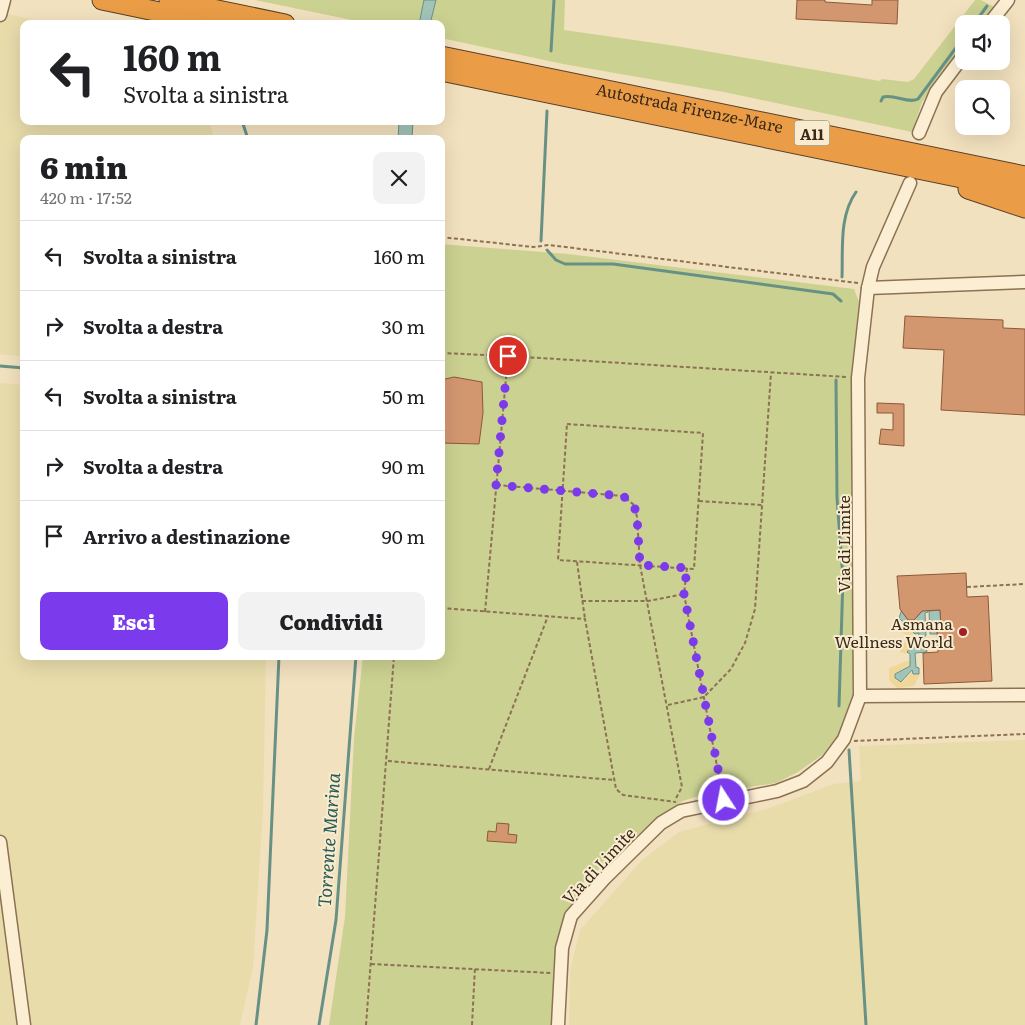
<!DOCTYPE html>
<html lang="it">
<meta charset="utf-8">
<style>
:root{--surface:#fff;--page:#f2f2f2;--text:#202124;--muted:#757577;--line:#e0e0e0;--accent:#7c3aed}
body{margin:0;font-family:Literata,serif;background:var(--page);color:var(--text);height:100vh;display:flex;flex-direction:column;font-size:19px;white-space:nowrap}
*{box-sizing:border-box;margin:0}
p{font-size:16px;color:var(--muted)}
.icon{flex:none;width:28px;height:28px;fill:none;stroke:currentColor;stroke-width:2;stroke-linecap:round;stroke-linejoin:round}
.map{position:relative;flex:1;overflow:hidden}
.sheet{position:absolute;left:20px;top:135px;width:425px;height:525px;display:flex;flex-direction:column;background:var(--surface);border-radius:10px;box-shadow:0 5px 20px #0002}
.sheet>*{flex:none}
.guide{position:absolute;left:20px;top:20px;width:425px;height:105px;border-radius:10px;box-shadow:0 5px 20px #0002;background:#fff;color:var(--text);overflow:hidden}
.fabs{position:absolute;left:955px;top:15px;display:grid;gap:10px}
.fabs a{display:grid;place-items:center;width:55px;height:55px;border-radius:10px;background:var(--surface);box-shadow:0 5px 20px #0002;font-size:25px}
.pin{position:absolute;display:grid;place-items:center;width:42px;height:42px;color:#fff;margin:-21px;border:2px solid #fff;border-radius:50%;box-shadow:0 1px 5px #0007}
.me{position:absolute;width:55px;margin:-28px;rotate:349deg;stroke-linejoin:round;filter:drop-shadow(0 0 4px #0008)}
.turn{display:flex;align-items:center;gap:18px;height:105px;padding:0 20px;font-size:22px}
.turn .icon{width:65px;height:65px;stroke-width:2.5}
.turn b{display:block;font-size:35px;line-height:42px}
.round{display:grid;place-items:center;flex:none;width:52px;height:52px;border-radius:10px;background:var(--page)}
.head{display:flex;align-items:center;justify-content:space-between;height:85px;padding:0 20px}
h1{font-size:30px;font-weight:800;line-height:38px}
.primary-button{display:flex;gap:10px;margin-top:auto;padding:10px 20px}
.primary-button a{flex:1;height:58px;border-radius:10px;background:var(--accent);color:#fff;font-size:20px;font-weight:800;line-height:58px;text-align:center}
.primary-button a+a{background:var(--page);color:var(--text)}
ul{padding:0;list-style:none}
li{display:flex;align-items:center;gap:15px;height:70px;padding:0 20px;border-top:1px solid var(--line)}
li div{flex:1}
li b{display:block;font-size:19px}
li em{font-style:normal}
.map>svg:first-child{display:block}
</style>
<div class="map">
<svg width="1025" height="1025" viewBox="0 0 1025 1025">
<rect width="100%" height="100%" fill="#f2e1be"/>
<g fill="#e8dcab">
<path d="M0,12L52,24H24V121H209L215,139H24V357L0,354Z"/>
<path d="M0,383L24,385V656H266L263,810L253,967L240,1025H0Z"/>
<path d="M1025,740V1025H569L570,971L580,930L642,860L679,832L773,807L833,784L861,781L859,746Z"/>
</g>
<g fill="#cbd191">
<path d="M255,0H565L564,30L676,46L880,81L882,79L908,82L914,79L975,0H981L996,8L982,24H964V47L922,102L912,132L724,92L563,64L441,38V24H371Z"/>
<path d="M441,244L568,254L854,289L859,302L851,377V504L856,570L852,710L842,730L822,755L798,772L776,783L704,794L683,801L657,818L582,884L567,914L557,946L553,1025H329L345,917L354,738L363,656H441Z"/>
</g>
<g fill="#f0d798">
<path d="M896,619H899C903,627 912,628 915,637L914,643L906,654L900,652L901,646L909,638L894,624Z"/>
<path d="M907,661H910L909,665L894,674L896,681L903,682L912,672V675L920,674L914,686L897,688L889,680V668Z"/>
</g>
<g fill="#a2c3b8" stroke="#689186">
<path d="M424,0H436L430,24H419Z"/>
<path d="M399,121H413L412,139H398Z"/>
<path d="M902,609L911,621L917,617L922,611L928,610V612L925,613L926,635L924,638L927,652L915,653L916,667L919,668V674H913L912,670L901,682L895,678V674L910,666V654L907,652L915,642L918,643L919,633L915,634L899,618Z"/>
<path d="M940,610L941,624L937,625V634H930L929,611Z"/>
</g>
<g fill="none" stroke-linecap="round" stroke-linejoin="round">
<g stroke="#689186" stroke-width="3">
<path d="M974,24L987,6"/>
<path d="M551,51L554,0"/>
<path d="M881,101L883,97C895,94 908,104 918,99L964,37"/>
<path d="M242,121L248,139"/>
<path d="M541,241L547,111"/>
<path d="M547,250L556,260L565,264H613L833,294L841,301"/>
<path d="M842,277C843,249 839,216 856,192"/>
<path d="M0,366L24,368"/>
<path d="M836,380L837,498L843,578L839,706"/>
<path d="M849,750L866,1025"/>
<path d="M256,1025L267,930L279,656"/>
<path d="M319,1025L336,920L356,656"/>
</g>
</g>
<g fill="#d39770" stroke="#8d5839">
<path d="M797,0H825V2L872,5V0H898L897,24L796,19Z"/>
<path d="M905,316L1003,320V328L1025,329V415L941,410L944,350L903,348Z"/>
<path d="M454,377L482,382L483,413L479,444L441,443V380Z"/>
<path d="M877,403L904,404V446L879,444L881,429L893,430V413H877Z"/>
<path d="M966,573L967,597L988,596L992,681L924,684L923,653L938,652L937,627H941L940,610L922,611L914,620H908L900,609L897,576Z"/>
<path d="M497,823L509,824L508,834L517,835L516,843L487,841L488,831L496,832Z"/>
</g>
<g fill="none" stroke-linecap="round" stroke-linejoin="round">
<g stroke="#8c7155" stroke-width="15">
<g id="minor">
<path d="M0,15L4,0"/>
<path d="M989,24L1008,0"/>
<path d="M919,133L936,92L964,55"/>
<path d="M868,288L1025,282"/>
<path d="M860,696L1025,695"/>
<path d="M0,842L24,1025"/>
<path d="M558,1025L562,948L571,916L604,879L661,823L681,811L777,791L803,781L827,762L844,739L860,696L858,378L868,288L873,267L910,183"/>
</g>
</g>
<g stroke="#593f2a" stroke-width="21">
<g id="highway">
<path d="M102,0L217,24"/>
<path d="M169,0L285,24"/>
<path id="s1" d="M441,56L1025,176"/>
<path d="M441,71L1025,191"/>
<path d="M968,189L1025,208"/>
</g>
</g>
<g stroke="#8c7155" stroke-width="2" stroke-dasharray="4 2.5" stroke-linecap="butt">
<path d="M441,237L533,247L549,245L858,283"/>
<path d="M441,353L508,356"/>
<path d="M567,424L703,433L694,569L558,560Z"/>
<path d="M497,485L623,496L634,505L637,517L640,565L682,787L675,800"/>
<path d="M699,501L762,505"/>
<path d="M577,562L585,619"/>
<path d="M687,568L684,594L722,792"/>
<path d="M967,587L1025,584"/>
<path d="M582,601H648L684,594"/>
<path d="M441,608L585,619L616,789L623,795L676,802"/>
<path d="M485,612L508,356L847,377"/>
<path d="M668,705L704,697L731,669L745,643L755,609L771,373"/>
<path d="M854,741L1025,734"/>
<path d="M388,761L614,780"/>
<path d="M489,769L548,616"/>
<path d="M371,964L551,973"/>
<path d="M366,1025L394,656"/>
<path d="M472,1025L475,967"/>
</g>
<use href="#minor" stroke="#fceed2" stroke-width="12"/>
<use href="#highway" stroke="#ea9d46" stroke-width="19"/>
</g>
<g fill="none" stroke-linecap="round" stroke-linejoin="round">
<path stroke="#7c3aed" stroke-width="9" stroke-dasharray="0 16.2" d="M508,356L496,485L623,496L634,505L637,517L640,565L687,568L684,594L724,800"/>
</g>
<circle fill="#a02024" stroke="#f8ebce" stroke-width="2" cx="963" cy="632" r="5"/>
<g text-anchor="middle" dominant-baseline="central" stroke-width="4" stroke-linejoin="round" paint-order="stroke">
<rect fill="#f8ebce" stroke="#736351" stroke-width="1" x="794.5" y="120.5" width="35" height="25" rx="4"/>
<g font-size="15" font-weight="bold" fill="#3a291b">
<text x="812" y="133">A11</text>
</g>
<g font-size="16" fill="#3a291b" stroke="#f8ebce">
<text stroke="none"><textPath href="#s1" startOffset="254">Autostrada Firenze-Mare</textPath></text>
<text transform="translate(843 544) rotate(-90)">Via di Limite</text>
<text transform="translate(598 865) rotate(-47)">Via di Limite</text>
</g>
<g font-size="16" fill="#3a291b" stroke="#f8ebce" text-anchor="end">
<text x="953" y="623">Asmana<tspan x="953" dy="18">Wellness World</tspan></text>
</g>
<g font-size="18" font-style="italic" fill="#295b56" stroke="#f8ebce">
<text transform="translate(328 840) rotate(-86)">Torrente Marina</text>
</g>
</g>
</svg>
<div class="fabs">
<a><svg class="icon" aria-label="sound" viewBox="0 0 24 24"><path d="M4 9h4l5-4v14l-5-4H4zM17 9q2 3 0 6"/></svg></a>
<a><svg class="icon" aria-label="search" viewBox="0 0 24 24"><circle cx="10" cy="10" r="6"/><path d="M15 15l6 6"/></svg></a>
</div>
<div class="pin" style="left:508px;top:356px;background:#d93025"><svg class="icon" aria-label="arrive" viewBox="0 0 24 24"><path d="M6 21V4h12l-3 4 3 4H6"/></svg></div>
<svg class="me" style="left:724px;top:800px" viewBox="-20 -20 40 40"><circle r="17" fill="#7c3aed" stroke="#fff" stroke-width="3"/><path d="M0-11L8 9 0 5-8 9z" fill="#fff"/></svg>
<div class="guide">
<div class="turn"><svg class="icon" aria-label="left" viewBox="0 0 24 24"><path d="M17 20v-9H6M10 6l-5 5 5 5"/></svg><div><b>160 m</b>Svolta a sinistra</div></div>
</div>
<section class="sheet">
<div class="head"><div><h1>6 min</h1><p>420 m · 17:52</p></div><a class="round"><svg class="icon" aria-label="close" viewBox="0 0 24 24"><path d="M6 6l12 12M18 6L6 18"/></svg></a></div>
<ul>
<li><svg class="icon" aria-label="left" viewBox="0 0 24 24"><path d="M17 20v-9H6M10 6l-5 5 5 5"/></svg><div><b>Svolta a sinistra</b></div><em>160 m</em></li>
<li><svg class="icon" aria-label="right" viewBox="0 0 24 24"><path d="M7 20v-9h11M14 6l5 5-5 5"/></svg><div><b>Svolta a destra</b></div><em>30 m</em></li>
<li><svg class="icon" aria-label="left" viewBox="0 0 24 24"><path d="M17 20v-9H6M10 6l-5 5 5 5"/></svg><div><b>Svolta a sinistra</b></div><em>50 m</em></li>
<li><svg class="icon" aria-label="right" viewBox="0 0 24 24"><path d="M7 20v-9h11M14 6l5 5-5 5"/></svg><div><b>Svolta a destra</b></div><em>90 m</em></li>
<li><svg class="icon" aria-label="arrive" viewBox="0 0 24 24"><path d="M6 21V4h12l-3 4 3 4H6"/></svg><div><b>Arrivo a destinazione</b></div><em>90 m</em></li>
</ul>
<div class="primary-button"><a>Esci</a><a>Condividi</a></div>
</section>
</div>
